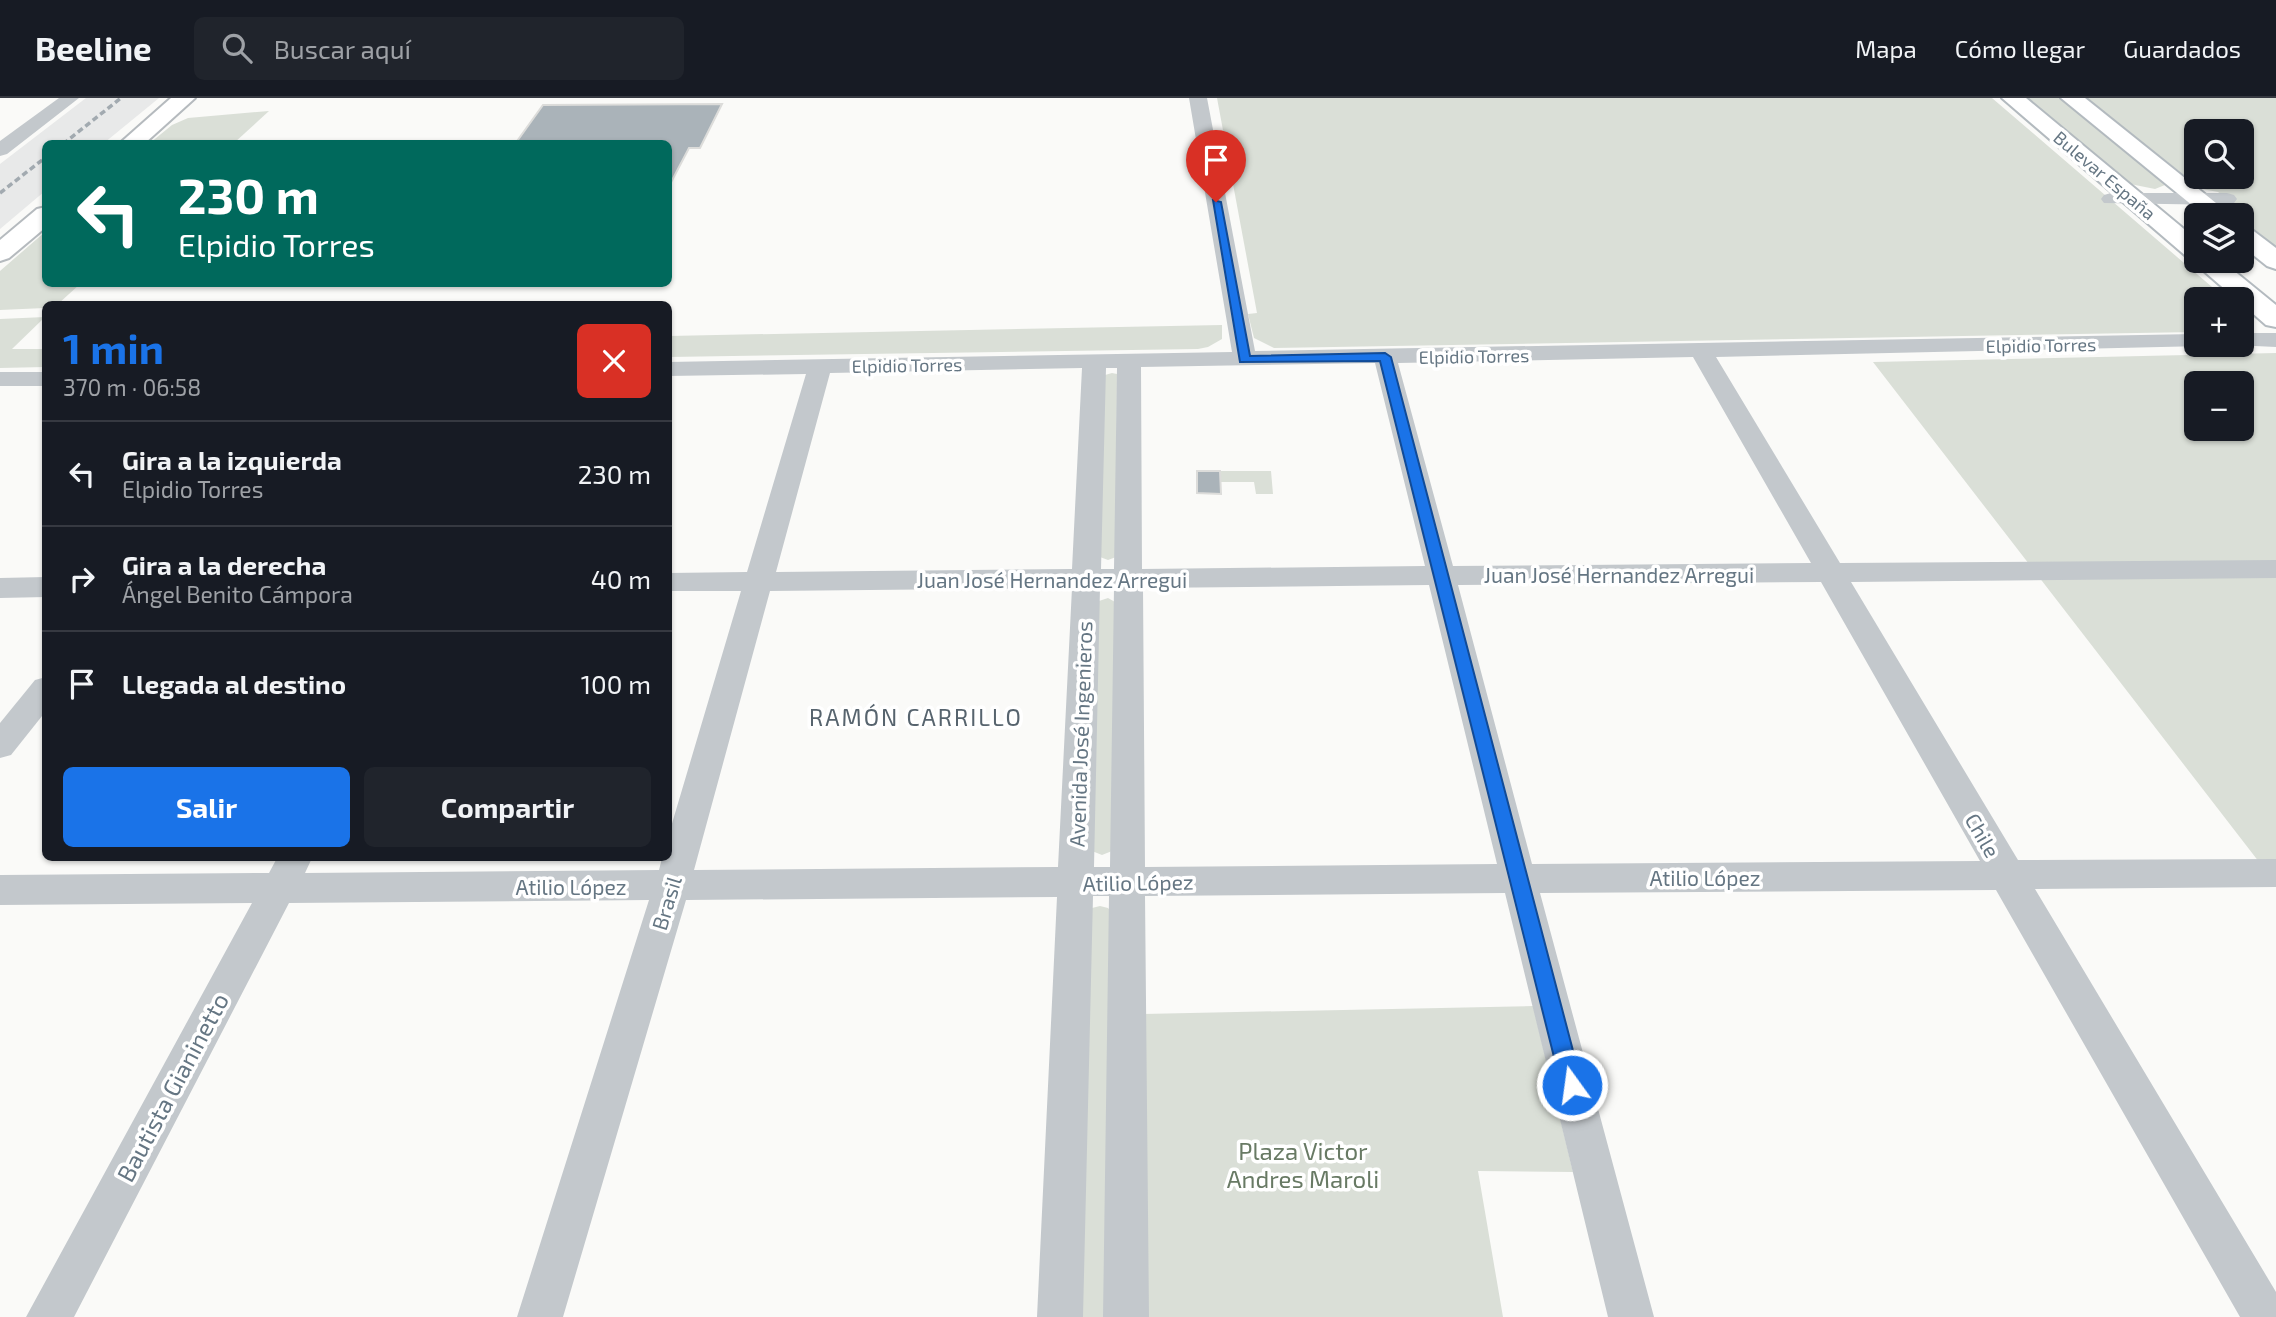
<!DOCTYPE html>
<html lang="es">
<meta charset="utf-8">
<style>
:root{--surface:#171b24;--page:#20242c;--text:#f1f3f6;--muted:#9ea1a6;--line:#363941;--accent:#1a73e8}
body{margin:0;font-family:"Exo 2",sans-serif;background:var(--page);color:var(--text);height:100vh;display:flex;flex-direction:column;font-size:26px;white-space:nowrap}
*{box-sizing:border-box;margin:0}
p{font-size:23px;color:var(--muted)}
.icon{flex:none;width:38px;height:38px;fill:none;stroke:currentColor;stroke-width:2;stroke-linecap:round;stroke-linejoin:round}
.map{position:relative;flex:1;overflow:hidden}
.panel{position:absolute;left:42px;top:203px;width:630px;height:560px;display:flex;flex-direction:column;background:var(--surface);border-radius:10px;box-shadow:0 2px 5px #0004}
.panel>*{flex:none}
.hud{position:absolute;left:42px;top:42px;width:630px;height:147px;border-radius:10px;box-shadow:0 2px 5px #0004;background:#00695c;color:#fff;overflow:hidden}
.tools{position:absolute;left:2184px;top:21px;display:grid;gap:14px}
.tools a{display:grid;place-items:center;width:70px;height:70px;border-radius:10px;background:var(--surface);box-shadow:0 2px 5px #0004;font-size:35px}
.pin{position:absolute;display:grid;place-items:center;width:60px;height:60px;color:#fff;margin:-72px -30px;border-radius:50% 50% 50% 0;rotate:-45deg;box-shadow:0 0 7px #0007}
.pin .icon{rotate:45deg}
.me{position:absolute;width:77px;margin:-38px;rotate:346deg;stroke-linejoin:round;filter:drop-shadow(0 0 5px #0008)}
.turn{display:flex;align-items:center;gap:24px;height:147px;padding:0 21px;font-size:32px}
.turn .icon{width:91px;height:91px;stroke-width:2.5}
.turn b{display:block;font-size:49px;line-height:60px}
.round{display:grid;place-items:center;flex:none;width:74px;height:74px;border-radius:10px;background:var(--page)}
.overview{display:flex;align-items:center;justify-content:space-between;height:119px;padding:0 21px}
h1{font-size:42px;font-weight:700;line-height:52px;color:var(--accent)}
.action{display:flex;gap:14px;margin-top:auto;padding:14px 21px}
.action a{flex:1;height:80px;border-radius:10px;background:var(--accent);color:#fff;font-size:28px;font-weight:700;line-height:80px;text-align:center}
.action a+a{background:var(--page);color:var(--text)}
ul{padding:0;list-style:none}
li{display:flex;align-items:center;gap:21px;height:105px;padding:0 21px;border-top:2px solid var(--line)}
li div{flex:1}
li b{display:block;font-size:26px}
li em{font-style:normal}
header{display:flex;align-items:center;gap:42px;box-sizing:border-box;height:98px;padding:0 35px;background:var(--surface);border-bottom:2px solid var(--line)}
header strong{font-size:33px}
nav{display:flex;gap:38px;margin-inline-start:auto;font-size:24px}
.search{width:490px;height:63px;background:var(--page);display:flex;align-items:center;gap:18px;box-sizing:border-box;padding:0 24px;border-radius:10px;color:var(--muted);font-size:26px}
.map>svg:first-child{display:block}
</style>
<header>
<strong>Beeline</strong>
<div class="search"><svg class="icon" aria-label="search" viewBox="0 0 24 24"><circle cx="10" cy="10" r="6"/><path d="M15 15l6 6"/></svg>Buscar aquí</div>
<nav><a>Mapa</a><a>Cómo llegar</a><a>Guardados</a></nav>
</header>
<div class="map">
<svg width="2276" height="1219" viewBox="0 0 2276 1219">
<rect width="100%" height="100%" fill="#fafaf8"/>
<path fill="#e8e9e9" d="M86,0H159L104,45L46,46L45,93L0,131V66Z"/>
<g fill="#dadfd7" fill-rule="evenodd">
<path d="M1217,0H1992L2226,201H2196V234L1274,250L1254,240L1248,216L1257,215Z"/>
<path d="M2024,0H2060L2162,81L2165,87L2155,91L2130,86Z"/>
<path d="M2085,0H2276V149L2242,123V117H2235L2224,109L2232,105L2218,94L2202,91ZM2196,33H2242V79H2196Z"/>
<path d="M269,13L234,45H150L172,27L188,20Z"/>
<path d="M45,134L46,186H80L58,206H46L45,210L0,212V173Z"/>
<path d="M45,219L12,251H45V269L0,270V221Z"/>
<path d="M1222,227V241L1208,249L1198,251L669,259V238Z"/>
<path d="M2276,255V786L1873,264ZM2196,285H2242V331H2196Z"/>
<path d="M1112,275L1117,276L1116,459L1108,462L1100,459L1105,277Z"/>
<path d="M1220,373H1271L1273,396H1256L1254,384H1220Z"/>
<path d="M1108,500L1115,504L1112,753L1102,757L1092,753L1099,503Z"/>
<path d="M1100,808L1108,810L1112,815L1106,1219H1078L1092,810Z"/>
<path d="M1533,908L1573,1074L1478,1073L1503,1219H1138L1143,916Z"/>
</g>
<g fill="#aab3b9" stroke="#dcdcda" stroke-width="2">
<path d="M722,6L700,50H689L668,90V46H515L543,7Z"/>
<path d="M1197,373H1220L1221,396L1197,395Z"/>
</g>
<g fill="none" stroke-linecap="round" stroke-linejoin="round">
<g stroke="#b3babf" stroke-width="4">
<g id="secondary">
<path d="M2002,0H2026L2196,141V163H2222L2276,207V229L2266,227L2242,206V201H2236L2198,168L2195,161L2187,159Z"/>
<path d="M2061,0H2085L2231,117H2204Z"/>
<path d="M2242,128L2251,131L2276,150V171L2267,168L2242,148Z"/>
</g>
</g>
<g stroke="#b5babe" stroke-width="4">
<g id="primary">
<path d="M171,0H195L144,46H119Z"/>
<path d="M46,109V129L9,160L0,163V142L37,111Z"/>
</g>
</g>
<g fill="#c3c8cc" fill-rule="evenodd">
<path d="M59,0H79L7,56L0,58V43Z"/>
<path d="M1189,0H1207L1255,253L2196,236V247L2204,248L1716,259L1840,465L2276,462V480L1851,484L2018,762L2276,761V789L2035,791L2276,1194V1219H2240L1996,792L1540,795L1654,1219H1608L1505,795L1145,798L1149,1219H1103L1109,798H1093L1083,1219H1037L1057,799L686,802L563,1219H517L649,802L289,805L74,1219H26L252,805L0,807V777L269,775L277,760H312L305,775L659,772L662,760H668V739L741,493H668V475L747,474L806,276L668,278V264L1232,254ZM1693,259L1811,465L1453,468L1398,265ZM1375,265L1425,468L1142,471L1141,269ZM1082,270L1072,471L776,474L830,275ZM1106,270H1117L1114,471H1101ZM1821,484L1980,763L1532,766L1458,487ZM1429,487L1497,766L1145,769L1143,490ZM1072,490L1058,769L694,772L770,493ZM1100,490H1114L1110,769H1094Z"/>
<path d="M2111,95H2227L2234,97L2237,101L2234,105L2227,107L2104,105L2101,101L2104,97Z"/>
<path d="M2242,235H2276V249L2234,247H2242Z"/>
<rect x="0" y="274" width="46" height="14"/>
<path d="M46,479V499L0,500V480Z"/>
<path d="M46,579V613L11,657L0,660V625L35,582Z"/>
</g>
<use href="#secondary" fill="#fff" fill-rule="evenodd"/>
<use href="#primary" fill="#fff" fill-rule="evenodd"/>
<g stroke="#a2aab0" stroke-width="3.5" stroke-dasharray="6 3.5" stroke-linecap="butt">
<path d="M63,46L121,0"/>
<path d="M0,95L46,59"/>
</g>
</g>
<path fill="#1a73e8" stroke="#114b97" stroke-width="2" d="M1213,102L1221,104L1250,258L1385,255L1391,259L1582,987L1579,994L1572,996L1564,994L1561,987L1380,263L1240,264Z"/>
<g text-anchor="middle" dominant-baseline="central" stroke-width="7" stroke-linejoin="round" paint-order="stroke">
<g font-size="18" fill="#657683" stroke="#fff">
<text transform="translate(2105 77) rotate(40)">Bulevar España</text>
<text transform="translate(2041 247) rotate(-1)">Elpidio Torres</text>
<text transform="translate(1474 258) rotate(-1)">Elpidio Torres</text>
<text transform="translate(907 267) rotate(-1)">Elpidio Torres</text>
</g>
<g font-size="21" fill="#657683" stroke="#fff">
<text x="1619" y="476">Juan José Hernandez Arregui</text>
<text x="1052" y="481">Juan José Hernandez Arregui</text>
<text transform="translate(1080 636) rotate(-88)">Avenida José Ingenieros</text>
<text transform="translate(1983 737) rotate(60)">Chile</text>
<text x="1705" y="779">Atilio López</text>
<text transform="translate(1138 784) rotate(-1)">Atilio López</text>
<text x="571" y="788">Atilio López</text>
<text transform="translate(666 805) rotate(-73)">Brasil</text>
</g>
<g font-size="23" letter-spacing="2" fill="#57646e" stroke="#fff">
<text x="916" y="619">RAMÓN CARRILLO</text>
</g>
<g font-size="24" fill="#657683" stroke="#fff">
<text transform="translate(172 989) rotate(-62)">Bautista Gianinetto</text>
</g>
<g font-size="24" fill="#687a64" stroke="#fff">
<text x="1303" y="1052">Plaza Victor<tspan x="1303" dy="28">Andres Maroli</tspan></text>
</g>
</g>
</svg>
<div class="tools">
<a><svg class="icon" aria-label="search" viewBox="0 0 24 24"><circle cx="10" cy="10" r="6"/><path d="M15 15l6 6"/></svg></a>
<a><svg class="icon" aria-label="layers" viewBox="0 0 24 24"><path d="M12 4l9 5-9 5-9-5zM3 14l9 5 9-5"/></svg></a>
<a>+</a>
<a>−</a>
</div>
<div class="pin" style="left:1216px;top:104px;background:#d93025"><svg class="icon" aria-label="arrive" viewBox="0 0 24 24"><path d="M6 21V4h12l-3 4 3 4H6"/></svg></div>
<svg class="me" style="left:1572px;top:987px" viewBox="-20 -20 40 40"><circle r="17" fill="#1a73e8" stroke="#fff" stroke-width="3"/><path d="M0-11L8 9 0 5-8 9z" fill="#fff"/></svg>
<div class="hud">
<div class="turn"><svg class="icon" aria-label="left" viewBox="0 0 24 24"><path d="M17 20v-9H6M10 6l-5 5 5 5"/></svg><div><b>230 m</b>Elpidio Torres</div></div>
</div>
<section class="panel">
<div class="overview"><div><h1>1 min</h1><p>370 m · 06:58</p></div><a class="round" style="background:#d93025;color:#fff"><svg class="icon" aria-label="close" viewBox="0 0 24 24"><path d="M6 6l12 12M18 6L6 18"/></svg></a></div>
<ul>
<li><svg class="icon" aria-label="left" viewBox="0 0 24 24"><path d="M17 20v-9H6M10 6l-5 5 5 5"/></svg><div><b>Gira a la izquierda</b><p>Elpidio Torres</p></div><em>230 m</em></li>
<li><svg class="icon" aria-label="right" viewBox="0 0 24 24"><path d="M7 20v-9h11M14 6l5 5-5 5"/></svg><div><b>Gira a la derecha</b><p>Ángel Benito Cámpora</p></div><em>40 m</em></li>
<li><svg class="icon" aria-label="arrive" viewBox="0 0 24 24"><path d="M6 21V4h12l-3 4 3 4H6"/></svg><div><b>Llegada al destino</b></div><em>100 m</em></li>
</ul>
<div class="action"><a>Salir</a><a>Compartir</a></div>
</section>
</div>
